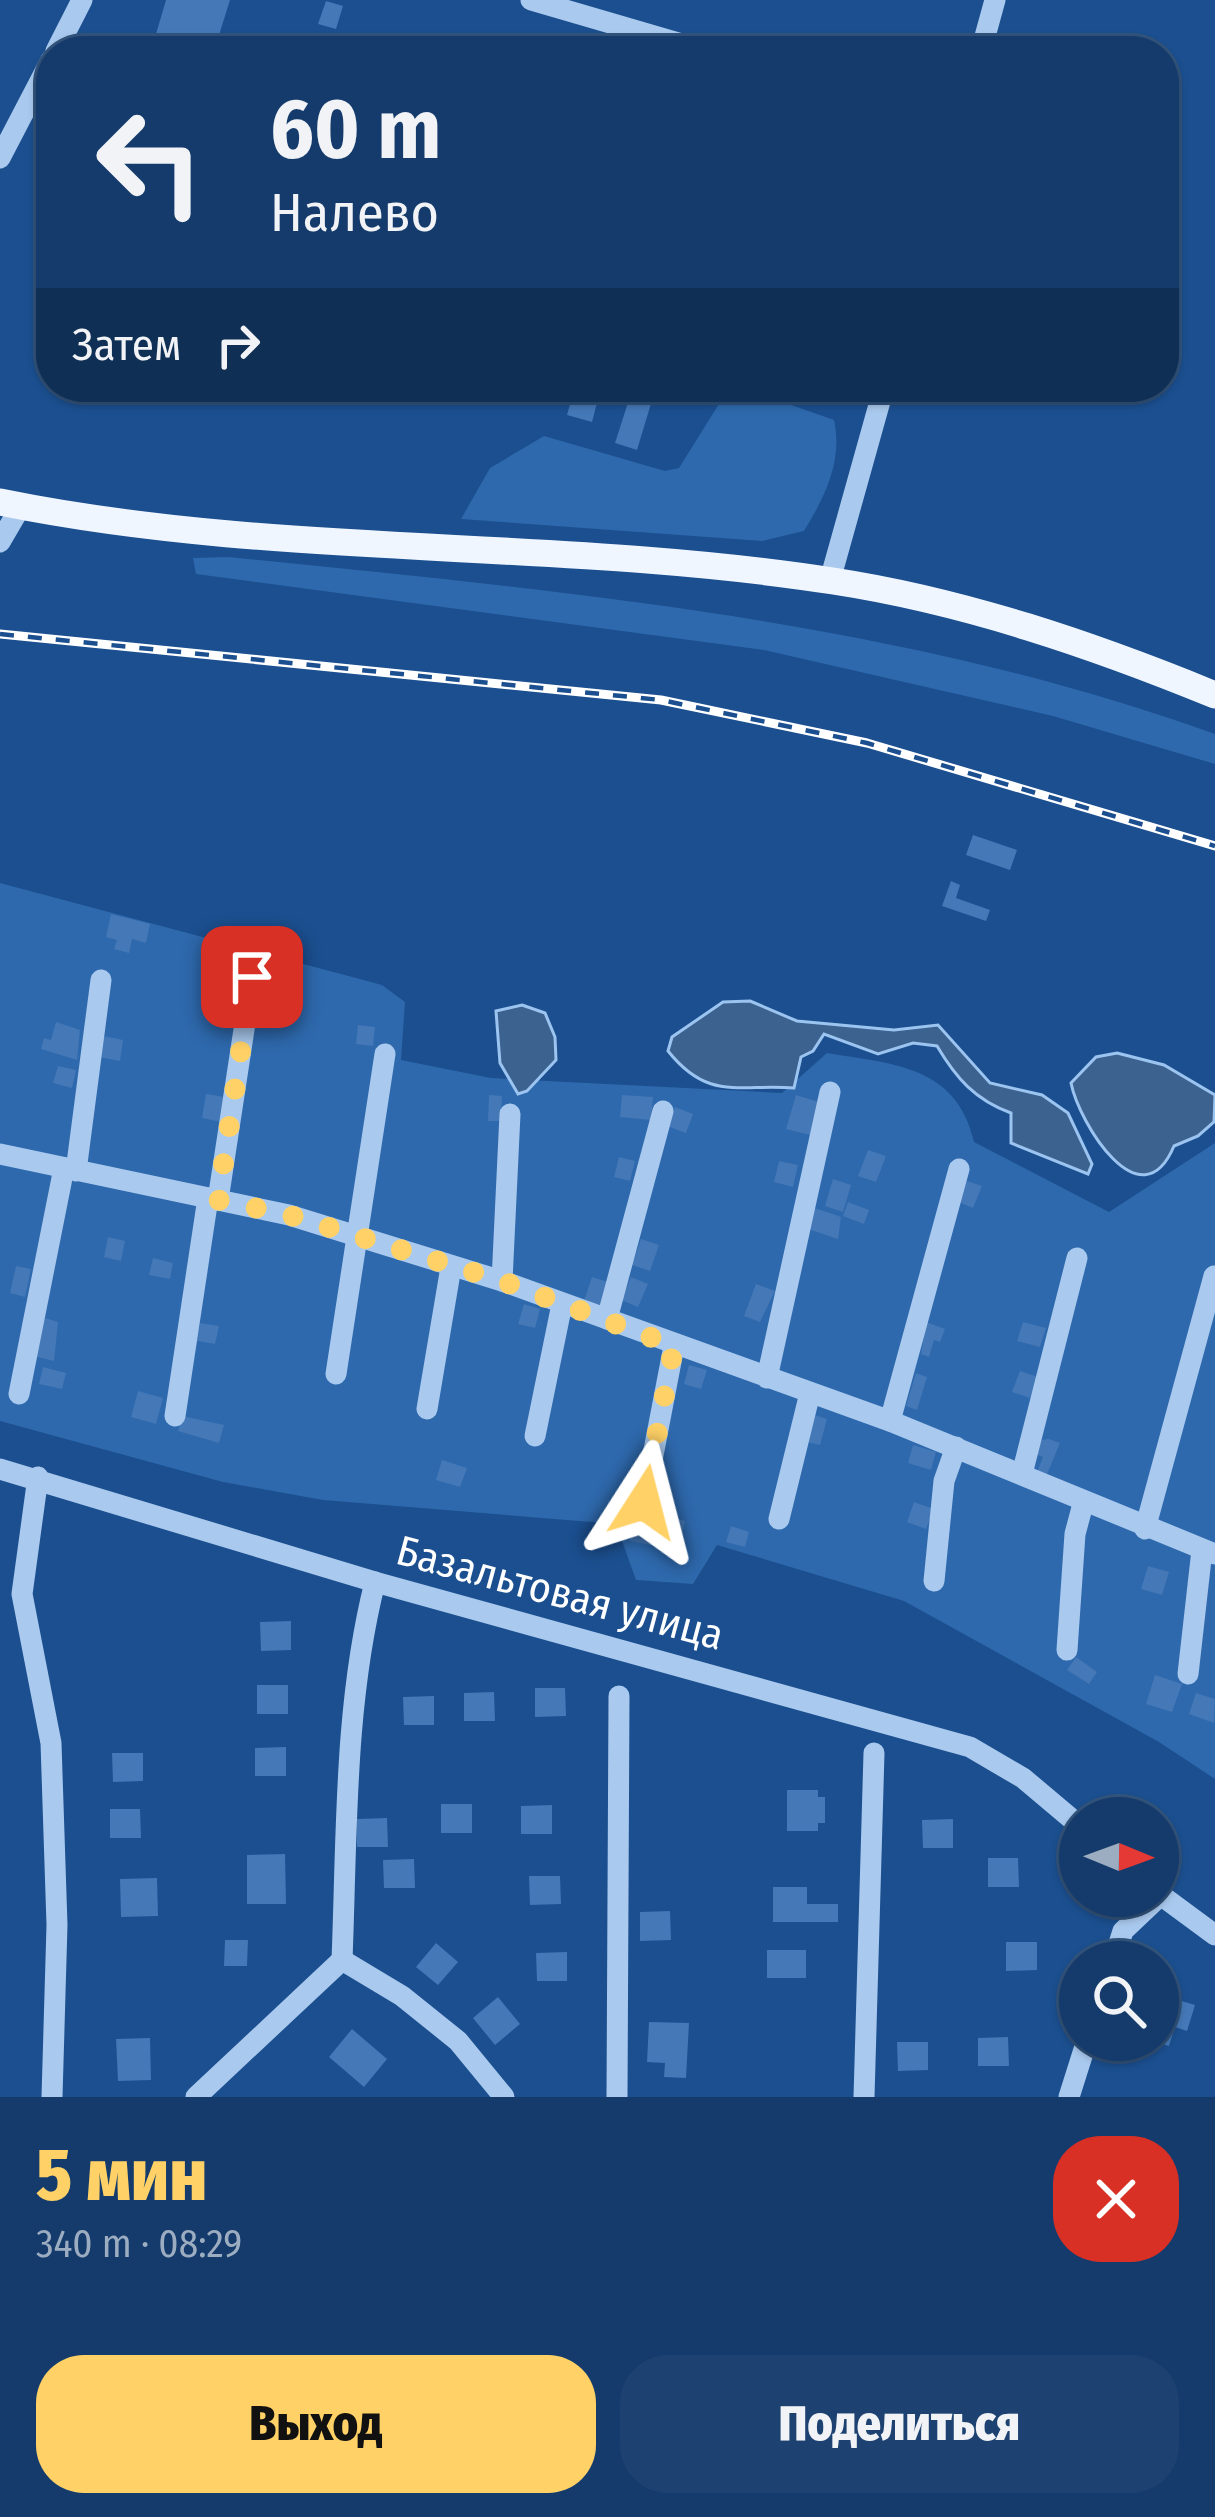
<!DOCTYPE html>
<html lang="ru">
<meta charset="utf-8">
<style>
:root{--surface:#143b6b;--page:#1d4271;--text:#f1f3f6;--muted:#9dadc1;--line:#33557e;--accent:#ffd166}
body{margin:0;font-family:"Fira Sans Condensed",sans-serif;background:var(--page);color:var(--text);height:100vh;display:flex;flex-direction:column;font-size:45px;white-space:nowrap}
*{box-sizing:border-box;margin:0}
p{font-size:39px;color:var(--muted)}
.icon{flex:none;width:66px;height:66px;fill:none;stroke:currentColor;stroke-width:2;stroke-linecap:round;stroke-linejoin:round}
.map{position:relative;height:2097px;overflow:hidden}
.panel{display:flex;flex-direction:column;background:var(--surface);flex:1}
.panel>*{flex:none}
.top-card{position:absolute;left:36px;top:36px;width:1143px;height:366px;border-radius:48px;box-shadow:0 3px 9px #0004,0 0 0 3px var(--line);background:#143b6b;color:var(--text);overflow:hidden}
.needle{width:78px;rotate:91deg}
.controls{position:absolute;left:1059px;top:1797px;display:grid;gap:24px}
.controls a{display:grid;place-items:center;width:120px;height:120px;border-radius:50%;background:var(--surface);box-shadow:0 3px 9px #0004,0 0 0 3px var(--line);font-size:60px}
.pin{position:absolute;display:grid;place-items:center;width:102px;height:102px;color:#fff;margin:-51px;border-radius:24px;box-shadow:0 6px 18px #0006}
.me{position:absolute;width:132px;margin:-66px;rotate:9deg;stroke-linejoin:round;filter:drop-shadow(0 0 9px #0008)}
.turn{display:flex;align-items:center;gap:42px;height:252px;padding:0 36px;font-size:54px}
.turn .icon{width:156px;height:156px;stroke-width:2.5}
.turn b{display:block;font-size:84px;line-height:102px}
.then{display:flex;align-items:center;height:114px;padding:0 36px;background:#0003;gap:24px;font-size:45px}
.round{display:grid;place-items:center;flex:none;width:126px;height:126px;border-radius:48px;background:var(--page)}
.headline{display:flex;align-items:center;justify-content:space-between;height:204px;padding:0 36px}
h1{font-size:72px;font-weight:800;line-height:90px;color:var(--accent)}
.button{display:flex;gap:24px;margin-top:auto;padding:24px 36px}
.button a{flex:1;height:138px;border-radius:48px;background:var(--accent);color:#111;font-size:48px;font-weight:800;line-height:138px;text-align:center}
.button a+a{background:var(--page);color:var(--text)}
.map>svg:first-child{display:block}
</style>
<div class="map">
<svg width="1215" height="2097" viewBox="0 0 1215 2097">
<rect width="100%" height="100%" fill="#1b4f8f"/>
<g fill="#2e69ad">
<path d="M743,388L834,420C843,461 825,497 804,531L762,541L461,519L490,468L544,436L665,471L679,468L727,391Z"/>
<path d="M229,557C561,591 899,620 1215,734V764L1053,716L764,650L196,574L193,558Z"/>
<path d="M0,883L382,985L405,1002L401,1060L491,1078L782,1093L827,1053C892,1064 957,1065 974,1142L1109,1212L1215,1143V1779L1159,1742L904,1601L717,1545L693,1584L636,1580L616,1524L323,1500L223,1482L0,1421Z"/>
</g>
<g fill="#3c6290" stroke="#9cc4f0" stroke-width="3">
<path d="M750,1001L797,1021L894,1030L938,1025L990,1083L1042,1095L1068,1113L1092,1164L1088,1174L1011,1143V1113C975,1100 956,1078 937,1046L913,1043L878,1054L824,1034L813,1051L801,1057L794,1088C737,1084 708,1101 668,1051L672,1037L723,1002Z"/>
<path d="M522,1005L545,1013L555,1037L556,1060L527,1091L518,1094L500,1063L496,1011Z"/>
<path d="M1117,1053L1164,1065L1215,1095L1214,1122L1198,1136L1174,1146C1141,1224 1079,1123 1071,1083L1096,1057Z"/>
</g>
<g fill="#4478b7">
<path d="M166,0H230L214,51H151Z"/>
<path d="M326,1L343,6L336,29L318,24Z"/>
<path d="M50,228H51V279L36,274Z"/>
<path d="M575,387H601L592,422L567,415Z"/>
<path d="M633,387H656L637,450L615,443Z"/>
<path d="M973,835L1017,850L1010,870L966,855Z"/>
<path d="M951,881L960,885L956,898L990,910L986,921L942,906Z"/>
<path d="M111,914L150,924L146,943L132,939L129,953L114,949L117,940L106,937Z"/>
<path d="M226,947L250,954L245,972L221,966Z"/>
<path d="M56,1022L80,1030L77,1060L41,1049L44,1038L51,1040Z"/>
<path d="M358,1025L375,1027L373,1046L356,1044Z"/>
<path d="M103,1036L123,1040L120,1061L99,1057Z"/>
<path d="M58,1066L76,1070L72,1088L53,1083Z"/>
<path d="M206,1094L225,1097L221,1122L202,1118Z"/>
<path d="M489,1095L502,1096L501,1121H488Z"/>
<path d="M622,1095L653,1097L651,1120L620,1117Z"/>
<path d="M796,1095L819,1102L810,1135L786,1129Z"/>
<path d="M675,1107L693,1114L686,1133L667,1126Z"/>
<path d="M868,1150L886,1156L876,1182L858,1176Z"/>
<path d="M619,1157L635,1161L630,1181L614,1177Z"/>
<path d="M779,1161L798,1165L793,1187L774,1182Z"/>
<path d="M833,1179L851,1185L843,1212L825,1206Z"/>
<path d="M967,1181L982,1186L973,1208L956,1201Z"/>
<path d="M848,1202L869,1210L864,1224L843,1216Z"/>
<path d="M809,1206L841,1217L838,1239L802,1227Z"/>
<path d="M108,1237L125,1241L121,1261L104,1257Z"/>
<path d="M641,1239L659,1245L650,1271L632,1265Z"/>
<path d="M153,1258L173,1263L170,1279L149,1275Z"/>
<path d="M16,1266L31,1269L25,1297L10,1293Z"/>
<path d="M592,1277L608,1282L600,1306L584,1301Z"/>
<path d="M631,1277L648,1284L638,1307L621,1300Z"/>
<path d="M756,1284L775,1291L760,1322L744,1316Z"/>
<path d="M524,1304L540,1309L535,1328L518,1324Z"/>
<path d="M45,1318L58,1322L54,1361L34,1356Z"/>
<path d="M926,1322L945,1329L940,1342L934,1340L929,1357L921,1354Z"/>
<path d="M1023,1322L1046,1328L1040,1347L1017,1341Z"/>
<path d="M200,1323L219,1326L215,1344L197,1341Z"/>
<path d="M689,1365L707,1370L701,1389L684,1384Z"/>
<path d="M43,1367L66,1373L62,1389L39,1384Z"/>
<path d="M1020,1371L1038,1377L1030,1398L1012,1392Z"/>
<path d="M916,1373L927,1377L917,1410L906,1406Z"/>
<path d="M138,1391L163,1398L156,1424L131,1417Z"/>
<path d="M814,1415L827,1419L820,1445L807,1442Z"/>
<path d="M182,1416L224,1425L219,1443L178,1431Z"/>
<path d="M1049,1439L1060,1443L1045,1479L1036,1475L1043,1457L1035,1454L1041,1440Z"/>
<path d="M913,1445L936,1452L931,1470L908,1463Z"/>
<path d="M442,1460L467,1468L460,1487L436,1480Z"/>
<path d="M914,1502L934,1509L926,1529L907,1522Z"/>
<path d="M636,1512L657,1516L651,1545L630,1541Z"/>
<path d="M669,1516L685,1521L681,1539L664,1535Z"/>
<path d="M731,1526L749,1532L745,1547L726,1542Z"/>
<path d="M1148,1566L1169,1572L1162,1595L1141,1589Z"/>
<path d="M291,1621V1650L261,1651L260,1622Z"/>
<path d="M1076,1657L1097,1672L1089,1684L1067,1670Z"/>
<path d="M1155,1675L1182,1684L1172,1712L1146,1704Z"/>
<rect x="257" y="1685" width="31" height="29"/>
<path d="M535,1688H565L566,1716L535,1717Z"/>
<path d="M494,1692L495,1721H464V1693Z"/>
<path d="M1196,1693L1215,1699L1214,1723L1189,1714Z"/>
<path d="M434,1696V1725H404L403,1697Z"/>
<path d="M286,1747V1776H255V1748Z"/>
<path d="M112,1753H143V1781L113,1782Z"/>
<path d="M787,1790H818V1797H825V1823H818V1831H787Z"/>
<rect x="441" y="1804" width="31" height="29"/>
<path d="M552,1805V1834H521V1806Z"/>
<path d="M110,1809H140L141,1838H110Z"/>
<path d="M387,1818L388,1847H357V1819Z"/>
<path d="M953,1819V1848H923L922,1820Z"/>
<path d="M285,1854L286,1904H247V1855Z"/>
<path d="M988,1858H1018L1019,1887H988Z"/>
<path d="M414,1859L415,1888H384L383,1860Z"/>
<path d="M529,1876H560L561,1904L530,1905Z"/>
<path d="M157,1878L158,1916L121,1917L120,1879Z"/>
<path d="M773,1887H807V1904H838V1922H773Z"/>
<path d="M670,1911L671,1940L640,1941V1912Z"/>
<path d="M225,1940H248L247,1966H224Z"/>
<path d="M1006,1942H1037V1970L1006,1971Z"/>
<path d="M436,1943L458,1962L438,1985L416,1967Z"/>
<rect x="767" y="1950" width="39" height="28"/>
<path d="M567,1952V1981H537L536,1953Z"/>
<path d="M1158,1994L1195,2005L1187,2031L1175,2027L1169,2046L1158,2043Z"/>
<path d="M498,1997L520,2024L495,2045L473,2018Z"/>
<path d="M649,2022L689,2023L686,2078L664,2077L665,2063L647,2062Z"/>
<path d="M352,2029L387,2059L364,2087L329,2057Z"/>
<path d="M1008,2037L1009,2066H978V2038Z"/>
<path d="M150,2038L151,2080L118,2081L116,2039Z"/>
<path d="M897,2042H928V2070L898,2071Z"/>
</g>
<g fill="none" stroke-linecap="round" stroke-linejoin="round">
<g stroke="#a9c9ee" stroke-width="21">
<path d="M531,0L706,51"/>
<path d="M56,51L82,0"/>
<path d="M981,51L995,0"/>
<path d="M0,158L51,60"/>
<path d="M0,542L21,506"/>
<path d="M830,580L884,387"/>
<path d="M0,1154L289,1215L502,1281L890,1421L1215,1554"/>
<path d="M76,1171L101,980"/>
<path d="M218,1200L252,977"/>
<path d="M502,1281L510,1114"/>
<path d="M607,1319L663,1111"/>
<path d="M336,1374L385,1054"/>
<path d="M767,1378L830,1092"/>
<path d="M19,1394L64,1168"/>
<path d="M427,1409L451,1267"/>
<path d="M175,1416L208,1198"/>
<path d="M890,1421L959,1169"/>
<path d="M535,1436L562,1304"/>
<path d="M0,1469L375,1582L970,1747L1023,1778L1080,1826"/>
<path d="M1022,1474L1077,1258"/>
<path d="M38,1477L22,1594L51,1743L57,1925L52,2097"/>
<path d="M644,1502L674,1346"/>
<path d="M779,1519L810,1393"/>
<path d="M1145,1529L1214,1276"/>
<path d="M934,1581L944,1481L956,1447"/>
<path d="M1067,1650L1075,1534L1083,1504"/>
<path d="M1188,1674L1202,1550"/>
<path d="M1158,1893L1215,1935"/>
<path d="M342,1960C347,1834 344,1705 375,1582"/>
<path d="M342,1960L402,1996L458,2041L504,2097"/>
<path d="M1113,1962L1123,1931L1161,1895"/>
<path d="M196,2097L342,1960"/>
<path d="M617,2097L619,1696"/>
<path d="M864,2097L874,1753"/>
<path d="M1069,2097L1087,2040"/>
</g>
<path stroke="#f0f6ff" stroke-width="27" d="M0,502C274,558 557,538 833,581C964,601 1093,645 1215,695"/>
<g stroke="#fff" stroke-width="9">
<path id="rail" d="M0,634L661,700L867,743L1215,846"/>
</g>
<use href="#rail" stroke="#1b4f8f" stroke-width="4.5" stroke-dasharray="14" stroke-linecap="butt"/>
</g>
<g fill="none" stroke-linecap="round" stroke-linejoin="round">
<path stroke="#ffd166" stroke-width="21" stroke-dasharray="0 37.8" d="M252,977L218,1200L289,1215L502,1281L674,1346L644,1502"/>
</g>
<g text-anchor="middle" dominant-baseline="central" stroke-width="9" stroke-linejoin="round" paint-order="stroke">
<g font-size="42" fill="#fff" stroke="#1b4f8f">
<text transform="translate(560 1593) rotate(15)">Базальтовая улица</text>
</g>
</g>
</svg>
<div class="controls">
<a><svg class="needle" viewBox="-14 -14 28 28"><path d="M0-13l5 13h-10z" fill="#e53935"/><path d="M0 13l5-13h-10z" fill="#9dadc1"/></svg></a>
<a><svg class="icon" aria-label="search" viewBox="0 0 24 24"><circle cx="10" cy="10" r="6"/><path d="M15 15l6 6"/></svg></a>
</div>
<div class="pin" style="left:252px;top:977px;background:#d93025"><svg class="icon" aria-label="arrive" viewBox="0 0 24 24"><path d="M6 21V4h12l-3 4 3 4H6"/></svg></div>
<svg class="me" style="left:644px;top:1502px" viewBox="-20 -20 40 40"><path d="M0-17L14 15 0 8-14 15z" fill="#ffd166" stroke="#fff" stroke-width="4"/></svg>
<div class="top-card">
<div class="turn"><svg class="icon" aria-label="left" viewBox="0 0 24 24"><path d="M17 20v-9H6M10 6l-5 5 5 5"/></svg><div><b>60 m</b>Налево</div></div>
<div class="then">Затем<svg class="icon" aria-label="right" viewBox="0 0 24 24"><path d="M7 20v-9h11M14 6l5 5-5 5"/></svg></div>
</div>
</div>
<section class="panel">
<div class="headline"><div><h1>5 мин</h1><p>340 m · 08:29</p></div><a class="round" style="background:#d93025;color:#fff"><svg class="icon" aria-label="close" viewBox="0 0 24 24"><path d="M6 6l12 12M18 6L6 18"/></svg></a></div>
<div class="button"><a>Выход</a><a>Поделиться</a></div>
</section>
